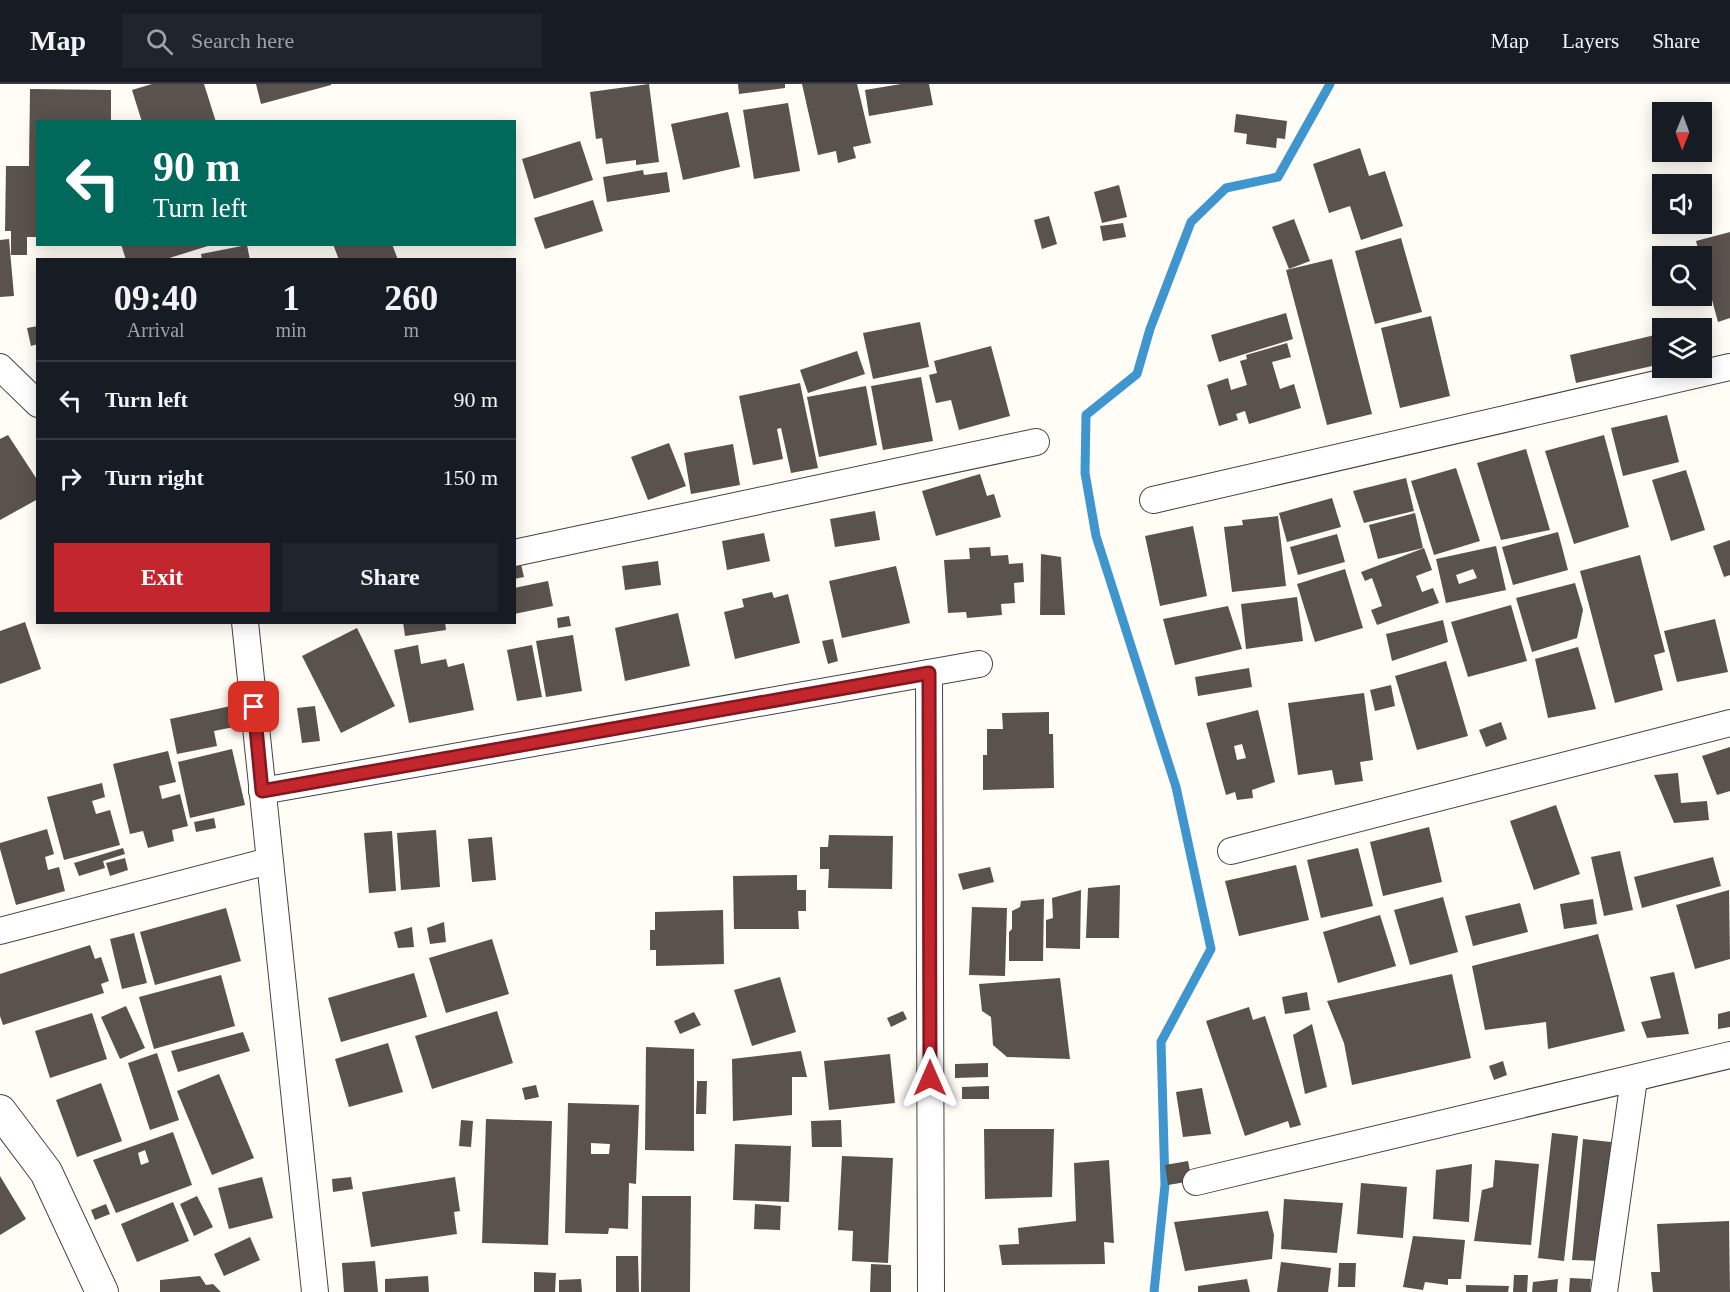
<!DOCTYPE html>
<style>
:root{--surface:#171b24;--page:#20242c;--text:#f1f3f6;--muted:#9ea1a6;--line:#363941;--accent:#c4262e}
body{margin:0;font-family:"Times New Roman",serif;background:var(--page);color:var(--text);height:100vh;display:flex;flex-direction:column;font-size:22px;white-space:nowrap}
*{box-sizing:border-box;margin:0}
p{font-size:20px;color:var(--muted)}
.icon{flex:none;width:33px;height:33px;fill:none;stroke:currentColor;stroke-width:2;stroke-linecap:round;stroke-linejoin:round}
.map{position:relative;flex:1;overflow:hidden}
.drawer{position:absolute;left:36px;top:174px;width:480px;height:366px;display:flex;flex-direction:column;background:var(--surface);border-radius:0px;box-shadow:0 3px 15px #0003}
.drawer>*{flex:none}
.top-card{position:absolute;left:36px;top:36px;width:480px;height:126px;border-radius:0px;box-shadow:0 3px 15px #0003;background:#00695c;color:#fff;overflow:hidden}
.needle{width:39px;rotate:181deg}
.controls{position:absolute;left:1652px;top:18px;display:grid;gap:12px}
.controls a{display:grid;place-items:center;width:60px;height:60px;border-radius:0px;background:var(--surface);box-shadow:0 3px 15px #0003;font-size:30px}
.pin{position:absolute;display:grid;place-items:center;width:51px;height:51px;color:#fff;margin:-26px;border-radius:12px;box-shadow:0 3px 9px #0006}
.me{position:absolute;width:66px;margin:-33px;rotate:0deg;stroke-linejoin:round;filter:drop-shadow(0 0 4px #0008)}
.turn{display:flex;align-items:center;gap:21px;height:126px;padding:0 18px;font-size:27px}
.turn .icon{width:78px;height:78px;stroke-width:2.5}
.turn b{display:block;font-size:42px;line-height:51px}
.eta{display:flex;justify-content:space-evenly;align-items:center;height:102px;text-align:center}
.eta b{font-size:36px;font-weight:700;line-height:42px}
.cta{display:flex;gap:12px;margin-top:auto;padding:12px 18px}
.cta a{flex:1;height:69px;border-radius:0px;background:var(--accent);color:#fff;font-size:24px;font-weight:700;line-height:69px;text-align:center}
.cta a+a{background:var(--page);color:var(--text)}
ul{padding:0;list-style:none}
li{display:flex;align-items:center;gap:18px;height:78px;padding:0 18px;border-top:2px solid var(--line)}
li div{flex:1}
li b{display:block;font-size:22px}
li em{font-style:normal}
header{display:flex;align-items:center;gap:36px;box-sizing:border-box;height:84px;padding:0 30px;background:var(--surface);border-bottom:2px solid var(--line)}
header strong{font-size:28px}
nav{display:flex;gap:33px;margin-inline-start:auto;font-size:21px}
.search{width:420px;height:54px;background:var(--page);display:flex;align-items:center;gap:15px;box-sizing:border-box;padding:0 21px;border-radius:0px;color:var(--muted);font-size:22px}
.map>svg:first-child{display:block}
</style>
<header>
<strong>Map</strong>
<div class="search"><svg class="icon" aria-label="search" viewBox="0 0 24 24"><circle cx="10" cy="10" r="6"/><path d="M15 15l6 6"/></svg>Search here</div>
<nav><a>Map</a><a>Layers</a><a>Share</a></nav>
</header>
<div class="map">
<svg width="1730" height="1208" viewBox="0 0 1730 1208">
<rect width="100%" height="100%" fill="#fffdf5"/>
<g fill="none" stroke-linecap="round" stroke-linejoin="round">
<path stroke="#3f96cf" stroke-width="9" d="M1154,1208L1165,1101L1161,958L1211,865L1176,703L1096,452L1085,389L1086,331L1137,290L1150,245L1191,138L1226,104L1278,93L1330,0"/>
</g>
<g fill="#5a524d" fill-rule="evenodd">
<path d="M152,0H204L216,38H142L132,6Z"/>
<path d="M256,0H331V1L261,20Z"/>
<path d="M649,0L659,78L636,81V76L606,80L602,54L596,55L590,8Z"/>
<path d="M738,0H785V4L739,10Z"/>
<path d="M802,0H857L871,59L853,63L856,74L838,79L836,67L818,71Z"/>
<path d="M901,0H929L933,21L869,32L865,6Z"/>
<path d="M30,5L111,6V38H38V153H27V171H11V147H5L6,82H29Z"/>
<path d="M788,19L800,87L754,95L743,26Z"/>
<path d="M728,28L740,83L683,96L671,40Z"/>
<path d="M1236,30L1287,37L1285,55L1277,54L1276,64L1246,60L1247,50L1234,48Z"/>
<path d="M580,57L593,96L534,115L522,75Z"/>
<path d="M1360,64L1369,92L1385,87L1403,142L1361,156L1350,122L1329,129L1313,80Z"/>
<path d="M643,86L644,91L667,88L670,108L607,118L603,93Z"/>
<path d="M1119,101L1127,133L1102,139L1094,108Z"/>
<path d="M593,116L603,147L545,165L534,134Z"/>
<path d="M1049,132L1057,160L1042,165L1034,136Z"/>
<path d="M1294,135L1310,177L1289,185L1272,143Z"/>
<path d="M1123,139L1126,153L1103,157L1100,142Z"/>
<path d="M1730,148V234L1718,238L1696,157Z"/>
<path d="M1401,154L1422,228L1375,240L1355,167Z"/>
<path d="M9,155L14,212L0,213V156Z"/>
<path d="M121,160H211V161L163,176H126Z"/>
<path d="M333,160H392L398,176H339Z"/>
<path d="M247,161L250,176H202L201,170Z"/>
<path d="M1332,175L1372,330L1327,341L1286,186Z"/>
<path d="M1286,229L1293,255L1219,278L1211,251Z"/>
<path d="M1431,232L1450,312L1400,324L1381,244Z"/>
<path d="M920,238L929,283L873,295L863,249Z"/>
<path d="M38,242V260L31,262L27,244Z"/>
<path d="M1655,251L1661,280L1576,299L1570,271Z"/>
<path d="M1287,259L1291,273L1272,278L1280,305L1294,300L1301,324L1249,340L1245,327L1236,330L1238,336L1219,342L1207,301L1228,294L1231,306L1247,301L1240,277L1247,275L1246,271Z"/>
<path d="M991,262L1010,332L959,346L951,316L936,319L929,291L937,289L934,277Z"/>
<path d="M857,267L865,290L808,309L800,286Z"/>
<path d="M921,293L933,357L883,366L871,302Z"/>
<path d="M800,299L818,384L791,389L781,344L777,345L783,375L753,381L739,312Z"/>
<path d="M866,302L877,361L819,373L807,313Z"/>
<path d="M1667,331L1679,378L1623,392L1611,344Z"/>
<path d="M8,351L38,397V415L0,436V355Z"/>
<path d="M1604,351L1629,443L1574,460L1545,367Z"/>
<path d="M669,359L686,402L648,416L631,373Z"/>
<path d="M733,360L740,401L691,410L684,369Z"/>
<path d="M1526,365L1550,446L1501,456L1477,379Z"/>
<path d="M1456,384L1480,457L1434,471L1411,397Z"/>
<path d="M1686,386L1705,446L1671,457L1652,396Z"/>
<path d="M980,390L987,412L994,410L1001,433L936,452L922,407Z"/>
<path d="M1406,394L1414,427L1364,439L1353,407Z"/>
<path d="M1332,414L1341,443L1287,458L1279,429Z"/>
<path d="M875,427L880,456L835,463L830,435Z"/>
<path d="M1415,429L1423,464L1378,475L1369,441Z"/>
<path d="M1278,432L1286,502L1232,508L1224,443L1243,441L1242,436Z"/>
<path d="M1193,442L1207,512L1160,522L1145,452Z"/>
<path d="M1558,448L1568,486L1513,501L1502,463Z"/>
<path d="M764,449L770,477L727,486L722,457Z"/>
<path d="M1337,450L1345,478L1298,491L1290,463Z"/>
<path d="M1730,456V491L1724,493L1713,462Z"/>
<path d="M1496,462L1506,506L1446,519L1436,475ZM1473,485L1477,494L1459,500L1456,491Z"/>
<path d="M990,463L991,472L1008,471L1009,480L1023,479L1024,498L1014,499L1015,519L1001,520L1002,531L967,534L966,528L948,529L944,476L970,475L969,464Z"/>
<path d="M1424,464L1432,486L1416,492L1422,508L1433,504L1439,519L1377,541L1371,526L1382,522L1372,494L1365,497L1361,488Z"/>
<path d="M1041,470L1061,473L1065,531H1040Z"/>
<path d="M1640,471L1665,568L1654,571L1663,606L1615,619L1580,487Z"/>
<path d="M520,476L524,493L514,495V477Z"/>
<path d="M658,477L661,501L625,506L622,482Z"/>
<path d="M896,482L910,539L842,554L829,497Z"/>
<path d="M1345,485L1363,544L1315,558L1297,500Z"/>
<path d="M548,497L553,522L514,530V504Z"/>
<path d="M1575,499L1583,526L1577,554L1532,568L1516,514Z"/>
<path d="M772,508L774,514L788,510L800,559L735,575L724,528L744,523L742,515Z"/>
<path d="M1297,513L1303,557L1246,565L1241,520Z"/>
<path d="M1511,521L1527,577L1468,593L1451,538Z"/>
<path d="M1228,522L1242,565L1175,581L1163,535Z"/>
<path d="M678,529L690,582L625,597L615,544Z"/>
<path d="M569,532L571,542L558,544L557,534Z"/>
<path d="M1715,535L1728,588L1677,598L1664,547Z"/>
<path d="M1443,536L1448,558L1392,577L1386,550Z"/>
<path d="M25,538L41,585L0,600V547Z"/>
<path d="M403,538H445L446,546L405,552Z"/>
<path d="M357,544L395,622L341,649L302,572Z"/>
<path d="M573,551L582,607L546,613L536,557Z"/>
<path d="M833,555L838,577L828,580L822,557Z"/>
<path d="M418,561L421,580L446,575L448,583L464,579L474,626L409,639L394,566Z"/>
<path d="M532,561L542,613L517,617L507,566Z"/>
<path d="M1578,563L1596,625L1548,634L1535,575Z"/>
<path d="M1446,577L1468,652L1417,666L1395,592Z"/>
<path d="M1249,584L1252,603L1198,612L1195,593Z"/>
<path d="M1391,601L1395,622L1375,627L1370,606Z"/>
<path d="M1364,609L1373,676L1360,678L1363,697L1335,701L1332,686L1298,691L1288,619Z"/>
<path d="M240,620L244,641L214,647L217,662L177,670L170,635Z"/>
<path d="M315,622L320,657L302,659L297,624Z"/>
<path d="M1258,626L1275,698L1252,706L1253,714L1237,716L1235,708L1226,711L1206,639ZM1242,660L1246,674L1237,676L1234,662Z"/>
<path d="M1049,628V650H1053L1054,704L983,706V671H987V645H1003L1002,629Z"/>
<path d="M1501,638L1507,655L1486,663L1479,646Z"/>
<path d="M1730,663V707L1717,711L1702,672Z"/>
<path d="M232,665L245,721L190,734L178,678Z"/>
<path d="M168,667L176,698L159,702L162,715L180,710L188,742L172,746L174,757L148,764L143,747L130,750L113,680Z"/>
<path d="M1678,689L1681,719L1707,717L1709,736L1674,739L1654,691Z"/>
<path d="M102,699L105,713L92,717L96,730L110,726L120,761L64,776L47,713Z"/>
<path d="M1556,721L1580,790L1534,806L1510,737Z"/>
<path d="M214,734L216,744L196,748L194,738Z"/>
<path d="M1429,743L1442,798L1383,812L1370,758Z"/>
<path d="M47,745L54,770L45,773L48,786L59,783L65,807L16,821L0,765V759Z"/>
<path d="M436,746L440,803L401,806L397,749Z"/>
<path d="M392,747L396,807L369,809L364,749Z"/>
<path d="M829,751L893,752L892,805L828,804L829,785H820V763H828Z"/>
<path d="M492,753L496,796L472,798L468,755Z"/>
<path d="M123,764L125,770L103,777L105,784L79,792L74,779Z"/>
<path d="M1358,764L1373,822L1321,834L1307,776Z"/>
<path d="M1620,767L1633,826L1604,832L1591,773Z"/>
<path d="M1713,773L1721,802L1642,824L1634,793Z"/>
<path d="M125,774L128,786L110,792L106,779Z"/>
<path d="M1296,781L1309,836L1239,852L1225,797Z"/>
<path d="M990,783L994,798L963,806L958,790Z"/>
<path d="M797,791V806H806V827H798L799,845H734L733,792Z"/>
<path d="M1120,801L1119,854H1086L1088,804Z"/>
<path d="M1081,806L1080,865L1046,864V836L1053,834L1052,814Z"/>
<path d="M1729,806L1730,875L1695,885L1676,821Z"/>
<path d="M1443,813L1458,868L1410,881L1394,826Z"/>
<path d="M1044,815L1043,877H1009V848L1012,845V827L1020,823L1021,817Z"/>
<path d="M1593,815L1597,840L1564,845L1560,820Z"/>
<path d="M1520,819L1528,848L1473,862L1465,832Z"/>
<path d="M972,823L1007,824L1005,892L969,891Z"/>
<path d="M226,824L241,877L155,901L140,848Z"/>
<path d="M723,826L724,880L656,882V866H650V846H655V828Z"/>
<path d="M1380,831L1396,882L1338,899L1323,848Z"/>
<path d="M444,838L446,858L430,860L427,844Z"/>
<path d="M412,843L414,863L398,864L394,848Z"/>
<path d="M134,849L147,899L122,905L110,855Z"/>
<path d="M1598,850L1625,947L1548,965L1546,938L1485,946L1472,882Z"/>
<path d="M492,855L509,910L446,929L429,874Z"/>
<path d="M90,861L95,875L101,873L109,897L101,900L104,909L3,941L0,932V890Z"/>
<path d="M1674,888L1689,950L1647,954L1641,938L1661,934L1650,893Z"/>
<path d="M414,889L427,933L341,958L328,914Z"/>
<path d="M1452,890L1471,974L1352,1001L1344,959L1327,917Z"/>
<path d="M221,891L235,942L154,965L139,913Z"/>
<path d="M780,893L796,948L752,962L734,906Z"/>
<path d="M1060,894L1070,975L1007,973L993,961L991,933L982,927L979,900Z"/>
<path d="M1307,908L1310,926L1285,930L1282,913Z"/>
<path d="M126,922L145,964L120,975L101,933Z"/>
<path d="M1249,923L1253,936L1265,932L1301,1041L1290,1044L1288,1037L1245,1052L1206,937Z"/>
<path d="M497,927L513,979L432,1005L415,952Z"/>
<path d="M903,927L907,935L891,943L887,934Z"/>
<path d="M1730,927V943L1718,945V930Z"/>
<path d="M694,928L701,941L680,950L674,937Z"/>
<path d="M92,929L107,975L50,994L35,947Z"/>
<path d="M1312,940L1327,1003L1305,1010L1293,951Z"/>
<path d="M243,948L250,967L178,988L171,967Z"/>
<path d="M388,959L403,1008L349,1023L335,975Z"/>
<path d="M646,963L694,965V1067L645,1066Z"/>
<path d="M801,967L807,993H792V1031L733,1037L732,975Z"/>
<path d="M157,969L179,1036L150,1046L128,979Z"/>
<path d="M890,970L895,1019L829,1026L824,977Z"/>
<path d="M1503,977L1507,991L1494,996L1489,982Z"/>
<path d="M988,979V993L955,994V980Z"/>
<path d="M219,990L254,1074L212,1091L177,1007Z"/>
<path d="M697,997H707L706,1030H696Z"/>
<path d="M101,999L122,1057L77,1073L56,1016Z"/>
<path d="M536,1001L539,1013L525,1016L522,1004Z"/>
<path d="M989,1002V1015H962V1003Z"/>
<path d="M1202,1004L1211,1050L1183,1053L1176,1008Z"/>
<path d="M568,1019L639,1021L636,1100L629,1099L628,1145L609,1144L608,1150L565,1149ZM591,1059L610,1060L609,1070H591Z"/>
<path d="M486,1035L552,1037L548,1161L482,1159Z"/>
<path d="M461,1036L473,1037L471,1063L459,1062Z"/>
<path d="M841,1036L842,1063H812L811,1037Z"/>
<path d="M984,1045H1054L1052,1113L985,1115Z"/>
<path d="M173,1048L192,1101L116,1129L93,1076ZM145,1066L149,1078L141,1081L138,1069Z"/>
<path d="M1552,1049L1578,1052L1564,1177L1538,1174Z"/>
<path d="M1583,1055L1611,1058L1602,1177L1572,1176Z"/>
<path d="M735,1060L791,1062L789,1118L733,1116Z"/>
<path d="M842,1072L893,1074L888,1179L852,1177L853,1147L838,1146Z"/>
<path d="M1109,1076L1114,1159L1104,1158L1105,1180L1002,1181L999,1161L1019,1160L1018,1144L1076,1137L1074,1079Z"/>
<path d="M1495,1076L1539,1080L1531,1161L1474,1157L1482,1106L1493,1103Z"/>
<path d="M1188,1077L1192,1097L1168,1101L1165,1081Z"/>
<path d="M1472,1080L1469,1138L1433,1135L1436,1086Z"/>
<path d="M0,1092L26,1135L0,1151Z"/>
<path d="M262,1093L273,1134L229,1145L218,1104Z"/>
<path d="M351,1093L353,1105L333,1108L332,1095Z"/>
<path d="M455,1093L460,1127L454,1128L457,1150L371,1163L362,1108Z"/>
<path d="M1361,1099L1407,1103L1403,1154L1357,1150Z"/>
<path d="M197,1112L213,1143L194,1152L180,1120Z"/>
<path d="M642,1112H691L690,1208H641Z"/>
<path d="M1284,1115L1343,1119L1337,1169L1281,1165Z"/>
<path d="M173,1118L189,1157L137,1178L121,1140Z"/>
<path d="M106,1120L110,1130L95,1136L91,1126Z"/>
<path d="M755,1120L781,1122L780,1146L754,1145Z"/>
<path d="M1268,1127L1274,1151L1272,1175L1185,1187L1174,1138Z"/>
<path d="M1729,1137L1730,1208H1653L1651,1188H1660L1657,1140Z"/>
<path d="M1413,1152L1465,1156L1461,1195H1448V1201L1425,1198L1423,1206L1403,1203Z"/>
<path d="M250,1153L260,1176L224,1192L214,1170Z"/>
<path d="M616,1172H638L639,1208H616Z"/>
<path d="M375,1177L378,1208H344L342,1179Z"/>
<path d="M1281,1178L1331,1184L1328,1208H1277Z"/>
<path d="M1339,1179H1356L1355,1203H1338Z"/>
<path d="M871,1180L891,1181V1208H870Z"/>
<path d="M534,1188L556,1189L555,1208H534Z"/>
<path d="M1514,1191H1528L1527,1208H1513Z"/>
<path d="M200,1192L206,1201L213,1200L221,1208H160V1196Z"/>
<path d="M428,1192L429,1208H385V1195Z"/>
<path d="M1570,1194L1591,1195L1590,1208H1569Z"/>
<path d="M581,1195L582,1208H559V1196Z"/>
<path d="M1247,1195L1250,1208H1198V1202Z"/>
<path d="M1558,1195L1557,1208H1532L1533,1198Z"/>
<path d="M1466,1201L1509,1202L1508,1208H1466Z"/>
</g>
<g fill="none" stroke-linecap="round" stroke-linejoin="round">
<g stroke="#444" stroke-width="28">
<g id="minor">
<path d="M0,283L38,320"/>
<path d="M1153,416L1730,283"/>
<path d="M514,469L1036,358"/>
<path d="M245,538L315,1208"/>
<path d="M929,589L931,1208"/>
<path d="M262,707L979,580"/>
<path d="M1231,767L1730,639"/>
<path d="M0,847L269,777"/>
<path d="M1196,1098L1730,971"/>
<path d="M1604,1208L1634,995"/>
</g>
</g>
<g stroke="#444" stroke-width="34">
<path id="tertiary" d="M0,1027L46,1088L102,1208"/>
</g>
<use href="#minor" stroke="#fff" stroke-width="26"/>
<use href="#tertiary" stroke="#fff" stroke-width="32"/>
</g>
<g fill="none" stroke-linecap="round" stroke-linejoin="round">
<g stroke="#7f191e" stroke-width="15">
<path id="route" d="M254,623L262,707L929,589L930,994"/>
</g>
<use href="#route" stroke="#c4262e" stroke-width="10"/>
</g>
</svg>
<div class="controls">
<a><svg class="needle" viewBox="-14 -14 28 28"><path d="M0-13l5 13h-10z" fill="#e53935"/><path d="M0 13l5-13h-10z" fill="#9ea1a6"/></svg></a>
<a><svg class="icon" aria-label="sound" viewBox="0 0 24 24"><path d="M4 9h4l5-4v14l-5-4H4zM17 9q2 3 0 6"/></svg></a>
<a><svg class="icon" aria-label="search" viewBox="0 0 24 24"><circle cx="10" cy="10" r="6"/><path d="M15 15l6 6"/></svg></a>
<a><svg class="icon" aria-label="layers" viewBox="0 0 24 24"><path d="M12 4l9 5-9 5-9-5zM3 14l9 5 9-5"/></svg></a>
</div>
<div class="pin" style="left:254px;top:623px;background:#d93025"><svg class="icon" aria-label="arrive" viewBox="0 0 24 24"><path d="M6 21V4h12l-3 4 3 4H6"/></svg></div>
<svg class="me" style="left:930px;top:994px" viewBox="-20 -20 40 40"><path d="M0-17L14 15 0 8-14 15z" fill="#c4262e" stroke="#fff" stroke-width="4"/></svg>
<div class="top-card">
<div class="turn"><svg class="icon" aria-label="left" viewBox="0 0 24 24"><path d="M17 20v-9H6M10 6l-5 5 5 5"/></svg><div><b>90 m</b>Turn left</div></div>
</div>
<section class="drawer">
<div class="eta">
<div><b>09:40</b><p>Arrival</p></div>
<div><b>1</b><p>min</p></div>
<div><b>260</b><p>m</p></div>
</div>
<ul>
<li><svg class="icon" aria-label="left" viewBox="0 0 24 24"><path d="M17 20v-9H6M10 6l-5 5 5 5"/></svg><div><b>Turn left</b></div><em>90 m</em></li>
<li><svg class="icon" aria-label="right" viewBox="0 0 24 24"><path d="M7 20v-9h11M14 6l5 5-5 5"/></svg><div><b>Turn right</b></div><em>150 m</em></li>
</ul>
<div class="cta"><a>Exit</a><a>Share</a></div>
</section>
</div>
